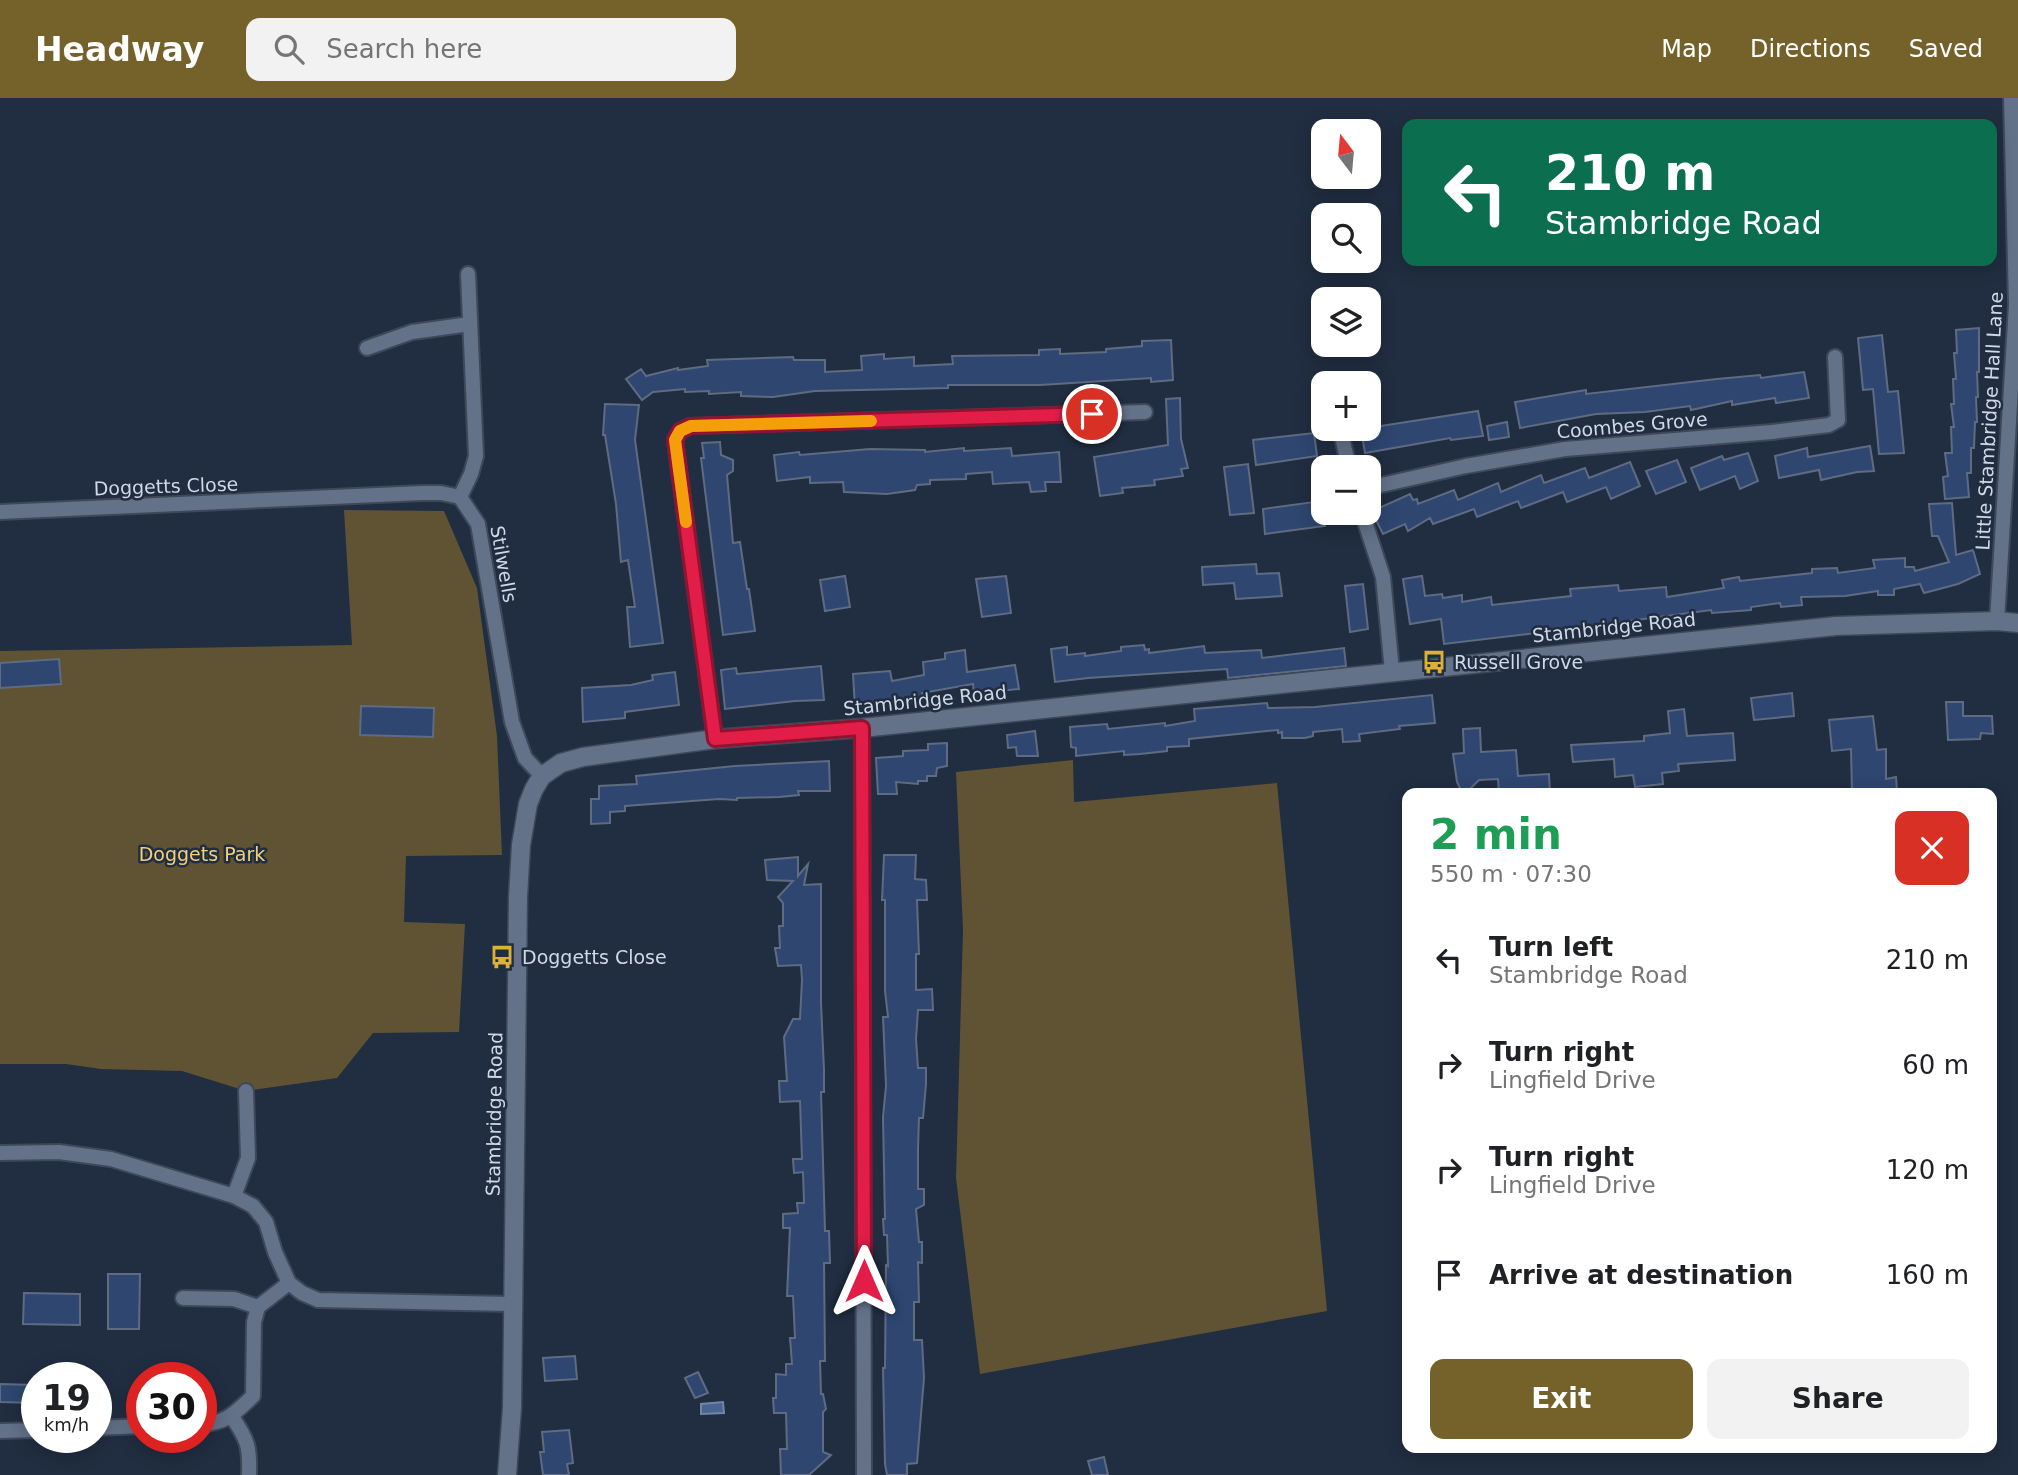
<!DOCTYPE html>
<meta charset="utf-8">
<style>
:root{--surface:#fff;--page:#f2f2f2;--text:#202124;--muted:#757577;--accent:#75622b}
body{margin:0;font-family:"DejaVu Sans",sans-serif;background:var(--page);color:var(--text);height:100vh;display:flex;flex-direction:column;font-size:26px;white-space:nowrap}
*{box-sizing:border-box;margin:0}
p{font-size:23px;color:var(--muted)}
.icon{flex:none;width:38px;height:38px;fill:none;stroke:currentColor;stroke-width:2;stroke-linecap:round;stroke-linejoin:round}
.map{position:relative;flex:1;overflow:hidden}
.sheet{position:absolute;left:1402px;top:690px;width:595px;height:665px;display:flex;flex-direction:column;background:var(--surface);border-radius:14px;box-shadow:0 4px 18px #0003}
.sheet>*{flex:none}
.top-card{position:absolute;left:1402px;top:21px;width:595px;height:147px;border-radius:14px;box-shadow:0 4px 18px #0003;background:#0b6e4f;color:#fff;overflow:hidden}
.needle{width:46px;rotate:344deg}
.fabs{position:absolute;left:1311px;top:21px;display:grid;gap:14px}
.fabs a{display:grid;place-items:center;width:70px;height:70px;border-radius:14px;background:var(--surface);box-shadow:0 4px 18px #0003;font-size:35px}
.speed{position:absolute;left:21px;top:1264px;display:flex;gap:14px;font-size:35px;font-weight:700;text-align:center}
.speed>*{display:grid;place-content:center;width:91px;height:91px;border-radius:50%;background:var(--surface);box-shadow:0 4px 18px #0003;line-height:1}
.speed small{font-size:18px;font-weight:400}
.speed .limit{border:10px solid #d22;background:#fff;color:#111}
.pin{position:absolute;display:grid;place-items:center;width:60px;height:60px;color:#fff;margin:-30px;border:4px solid #fff;border-radius:50%;box-shadow:0 2px 7px #0007}
.me{position:absolute;width:77px;margin:-38px;rotate:0deg;stroke-linejoin:round;filter:drop-shadow(0 0 5px #0008)}
.turn{display:flex;align-items:center;gap:24px;height:147px;padding:0 28px;font-size:32px}
.turn .icon{width:91px;height:91px;stroke-width:2.5}
.turn b{display:block;font-size:49px;line-height:60px}
.round{display:grid;place-items:center;flex:none;width:74px;height:74px;border-radius:14px;background:var(--page)}
.summary{display:flex;align-items:center;justify-content:space-between;height:119px;padding:0 28px}
h1{font-size:42px;font-weight:700;line-height:52px;color:#1e9e55}
.primary-button{display:flex;gap:14px;margin-top:auto;padding:14px 28px}
.primary-button a{flex:1;height:80px;border-radius:14px;background:var(--accent);color:#fff;font-size:28px;font-weight:700;line-height:80px;text-align:center}
.primary-button a+a{background:var(--page);color:var(--text)}
ul{padding:0;list-style:none}
li{display:flex;align-items:center;gap:21px;height:105px;padding:0 28px}
li div{flex:1}
li b{display:block;font-size:26px}
li em{font-style:normal}
header{display:flex;align-items:center;gap:42px;box-sizing:border-box;height:98px;padding:0 35px;background:var(--accent);color:#fff}
header strong{font-size:33px}
nav{display:flex;gap:38px;margin-inline-start:auto;font-size:24px}
.search{width:490px;height:63px;background:var(--page);display:flex;align-items:center;gap:18px;box-sizing:border-box;padding:0 24px;border-radius:14px;color:var(--muted);font-size:26px}
.map>svg:first-child{display:block}
</style>
<header>
<strong>Headway</strong>
<div class="search"><svg class="icon" aria-label="search" viewBox="0 0 24 24"><circle cx="10" cy="10" r="6"/><path d="M15 15l6 6"/></svg>Search here</div>
<nav><a>Map</a><a>Directions</a><a>Saved</a></nav>
</header>
<div class="map">
<svg width="2018" height="1377" viewBox="0 0 2018 1377">
<rect width="100%" height="100%" fill="#212d41"/>
<g fill="#5f5334">
<path d="M344,412L444,413L477,490L497,638L502,757L406,758L404,824L465,826L459,934L373,935L337,980L246,993L182,973L101,971L66,966H0V553L352,547Z"/>
<path d="M1073,662L1074,704L1277,685L1327,1213L980,1276L956,1080L963,832L956,674Z"/>
</g>
<path fill="#4a6390" stroke="#7286aa" stroke-width="2" d="M723,1304L724,1315L701,1316V1306Z"/>
<g fill="#2e4670" stroke="#5e6b83" stroke-width="2">
<path d="M1979,230V274H1977L1978,299H1976L1977,324H1975L1974,350H1971V375H1967L1969,399L1945,401L1943,379L1948,378L1945,355H1952L1951,329H1954L1951,306H1954L1953,281H1956L1954,255H1957L1956,232Z"/>
<path d="M1882,237L1888,294L1898,293L1904,355L1879,356L1873,291L1863,292L1858,240Z"/>
<path d="M1171,242L1173,282L1151,284V280L1040,287H948V290L815,293L773,299L741,298V294L709,296V293L685,294V291L653,294L642,302L626,281L641,271L646,278L678,270V272L708,268L707,262L793,259L794,262H825V274L862,272L861,258L884,256V261L914,259V268L953,266L952,258L1039,257V252L1060,251V256L1106,254V251L1142,248V243Z"/>
<path d="M1804,274L1809,300L1776,305L1775,300L1732,307V303L1691,312L1690,308L1645,314L1596,316L1520,330L1515,304L1586,292V296L1717,281L1760,277L1761,280Z"/>
<path d="M1180,300L1181,341L1188,370L1181,371L1183,378L1154,382L1155,387L1122,390L1123,395L1100,398L1094,359L1168,347L1166,301Z"/>
<path d="M605,306L639,307L635,342L663,545L630,549L627,509H635L628,462L621,464L616,406L605,337H603Z"/>
<path d="M1478,313L1483,338L1451,342L1450,340L1365,355L1361,331Z"/>
<path d="M1507,324L1509,339L1489,342L1487,328Z"/>
<path d="M1314,335L1317,358L1256,367L1253,342Z"/>
<path d="M720,344L721,357L733,362V373L727,377L733,445L740,444L747,491H749L755,533L723,537L701,360H704L702,345Z"/>
<path d="M1870,348L1874,373L1857,374L1821,382L1819,372L1779,380L1775,358L1807,350L1808,359Z"/>
<path d="M964,350V353L1011,350L1012,358L1059,354L1061,384H1045L1046,393L1031,394L1029,384L993,386L992,374L966,376V381L930,382V386L917,387L915,392L887,396L844,394L843,384L810,385V379L777,383L774,357L799,354L800,357L870,351L925,352V354Z"/>
<path d="M1748,355L1758,383L1740,391L1735,378L1700,392L1691,370L1722,358L1724,362Z"/>
<path d="M1677,362L1686,384L1656,396L1646,373Z"/>
<path d="M1630,364L1640,388L1611,401L1606,389L1567,404L1563,394L1521,410L1518,403L1477,419L1474,411L1433,426L1430,420L1408,433L1405,426L1383,436L1374,418L1380,413L1379,410L1410,396L1413,402L1417,401L1418,406L1454,392L1458,402L1498,385L1501,394L1541,377L1544,385L1585,370L1589,380Z"/>
<path d="M1248,366L1254,415L1230,417L1224,369Z"/>
<path d="M1321,403L1325,428L1265,436L1263,411Z"/>
<path d="M1952,405L1956,457L1973,452L1980,476L1958,486L1924,495L1920,486L1894,491V497H1878V493L1845,498L1801,499L1802,507L1781,509L1780,505L1751,509V512L1712,515L1711,512L1621,524L1604,529L1561,532L1444,546L1441,521L1410,526L1403,481L1422,478L1425,498L1442,496L1443,500L1462,497V504L1491,499L1492,507L1571,498L1570,491L1618,487L1619,493L1666,489L1667,499L1724,490L1722,482L1739,479L1740,483L1812,475V471L1837,470L1838,475L1875,470L1873,462L1905,460V469H1914L1915,473L1949,464L1938,438H1932L1929,406Z"/>
<path d="M1256,466L1257,476L1279,475L1282,498L1236,501L1234,485L1203,487L1202,469Z"/>
<path d="M845,478L850,509L825,513L820,482Z"/>
<path d="M1006,478L1011,515L982,519L976,481Z"/>
<path d="M1363,486L1368,531L1350,534L1345,488Z"/>
<path d="M1144,547L1145,552L1149,551V555L1204,548L1205,555L1261,552L1262,560L1344,550L1346,568L1228,580L1227,571L1088,580L1055,584L1051,551L1067,549V557L1085,555V558L1121,553V549Z"/>
<path d="M965,552L967,574L1015,567L1019,591L974,596L973,586L922,595L923,602L855,609L853,576L890,573L892,583L924,577L923,564L945,561V555Z"/>
<path d="M59,561L61,586L0,590V565Z"/>
<path d="M821,568L824,602L795,603L725,611L721,572L736,570L737,576Z"/>
<path d="M675,574L679,607L625,614V620L583,624L582,590L631,587L653,582L652,577Z"/>
<path d="M1792,595L1794,618L1754,622L1751,600Z"/>
<path d="M1432,597L1435,625L1399,628L1400,631L1359,636L1360,643L1343,644L1342,631L1313,634V638L1305,640H1282V634L1278,635V632L1189,641V648L1167,649V653L1140,656L1124,657V653L1076,658V650L1071,649L1070,629L1107,626L1108,631L1165,625V628L1195,623L1194,611L1267,605L1268,610L1315,609Z"/>
<path d="M1946,604H1963V618H1992L1993,636L1981,635L1980,641L1948,642Z"/>
<path d="M361,608L434,610L433,639L360,637Z"/>
<path d="M1684,611L1687,638L1733,635L1735,662L1678,666L1679,673L1662,675L1663,686L1635,689L1633,677L1615,679L1614,661L1573,664L1571,647L1644,643V638L1670,635L1668,613Z"/>
<path d="M1873,618L1877,652L1886,651V681L1896,679L1897,693L1852,695L1851,651L1832,653L1829,622Z"/>
<path d="M1480,630L1481,654L1516,652L1518,678L1549,676L1550,695H1499L1498,681L1479,682L1468,693L1461,692L1457,684L1453,656L1464,655L1463,631Z"/>
<path d="M1035,633L1038,658H1017L1016,649L1008,650L1007,637Z"/>
<path d="M947,645V668L937,670L936,678H927V683H918V686L896,684L897,696H878L876,660L903,658V653L928,652V646Z"/>
<path d="M829,663L830,693H798L799,697L779,699L737,700V702L719,701L625,708V713L610,714V725L591,726V701H599V688L637,686L636,678L735,668Z"/>
<path d="M884,757H916L915,781L926,782L927,802H917L919,856H916V892L932,891L933,912H918L916,941L918,970H926V986L923,1020H919L918,1051V1091H924V1107L916,1111L919,1144H922V1165L918,1164L919,1204H914V1242H922L924,1280L917,1365L907,1366V1377H887L885,1366L883,1270H885L886,1167L888,1168L887,1137H884L883,1121H885L883,1019L886,988L883,919H888L885,893V802H882Z"/>
<path d="M798,759V778L808,766L804,787L821,786V905L824,972V994H821L823,1063L825,1133H829L830,1165H824L825,1263H820L821,1296H823L826,1311L823,1314V1354L831,1357L809,1377H781L780,1351H787L786,1315H774L773,1300H776V1276L786,1277V1266H792L790,1240H795L793,1198H787L790,1130H783V1116L798,1115L797,1105H804L803,1074L794,1075L793,1061H802L800,1003L780,1004L779,983H787L784,939L793,921H800L802,882L801,867L778,868L775,850H780L779,828H783V805L778,799L793,783L767,782L765,762Z"/>
<path d="M108,1176H140L139,1231H108Z"/>
<path d="M24,1195L80,1196V1227L23,1226Z"/>
<path d="M575,1258L577,1281L545,1283L543,1260Z"/>
<path d="M698,1274L708,1295L695,1300L685,1280Z"/>
<path d="M0,1286L37,1287V1305L0,1304Z"/>
<path d="M569,1332L573,1365L567,1366L569,1377H543L540,1354H544L542,1334Z"/>
<path d="M1104,1359L1108,1377H1092L1088,1363Z"/>
</g>
<g fill="none" stroke-linecap="round" stroke-linejoin="round">
<g stroke="#3e4859" stroke-width="18">
<g id="minor">
<path d="M367,250L412,234L470,226"/>
<path d="M1340,331L1349,369"/>
<path d="M1368,390L1466,368L1565,351L1772,334L1829,327L1838,322L1835,259"/>
<path d="M460,399L478,426L512,624L525,660L542,678"/>
<path d="M460,399L471,376L476,358L468,176"/>
<path d="M0,414L422,395H441L460,399"/>
<path d="M1362,415L1383,479L1392,573"/>
<path d="M1997,523L2016,207L2011,0"/>
<path d="M862,630L864,1377"/>
<path d="M715,641L675,342L680,333L690,328L1145,314"/>
<path d="M0,1055L59,1054L111,1061L234,1098L253,1108L266,1124L275,1154L289,1185L302,1195L318,1202L512,1206"/>
<path d="M234,1098L248,1060L246,993"/>
<path d="M183,1200L234,1201L258,1209"/>
<path d="M232,1319C248,1342 250,1349 249,1377"/>
<path d="M201,1326C226,1326 236,1314 253,1298L254,1224L258,1209L289,1185"/>
<path d="M96,1330L142,1328"/>
<path d="M0,1333L37,1332"/>
</g>
</g>
<g stroke="#3e4859" stroke-width="21">
<path id="tertiary" d="M507,1377L512,1310L518,799L521,747L528,706L534,691L542,678L561,665L583,659L715,641L862,630L1836,528L1997,523L2018,525"/>
</g>
<use href="#minor" stroke="#637189" stroke-width="14"/>
<use href="#tertiary" stroke="#637189" stroke-width="18"/>
</g>
<g fill="none" stroke-linecap="round" stroke-linejoin="round">
<g stroke="#92132f" stroke-width="18">
<path id="route" d="M864,1183L862,630L715,641L675,342L680,333L691,328L1092,316"/>
</g>
<use href="#route" stroke="#e11d48" stroke-width="12"/>
<path stroke="#f59e0b" stroke-width="12" d="M686,424L675,342L680,333L691,328L871,323"/>
</g>
<defs>
<g id="bus-bare" transform="scale(1.89)"><path d="M-5-6H5V4H4V6H2V4H-2V6H-4V4H-5ZM-3.5-4V0h7V-4ZM-3.5 1.2v1.5H-2V1.2ZM2 1.2v1.5H3.5V1.2Z" fill="#ddb133" stroke="#212d41" stroke-width="2.5" paint-order="stroke"/></g>
</defs>
<g fill-rule="evenodd">
<use href="#bus-bare" x="1434" y="564"/>
<use href="#bus-bare" x="502" y="859"/>
</g>
<g text-anchor="middle" dominant-baseline="central" stroke-width="5" stroke-linejoin="round" paint-order="stroke">
<g font-size="19" fill="#d1d8e6" stroke="#212d41">
<text transform="translate(1989 323) rotate(-87)">Little Stambridge Hall Lane</text>
<text transform="translate(1632 327) rotate(-5)">Coombes Grove</text>
<text transform="translate(166 388) rotate(-2)">Doggetts Close</text>
<text transform="translate(504 466) rotate(80)">Stilwells</text>
<text transform="translate(1614 529) rotate(-6)">Stambridge Road</text>
<text transform="translate(925 602) rotate(-6)">Stambridge Road</text>
<text transform="translate(494 1016) rotate(-89)">Stambridge Road</text>
</g>
<g font-size="19" fill="#d1d8e6" stroke="#212d41" text-anchor="start">
<text x="1454" y="564">Russell Grove</text>
<text x="522" y="859">Doggetts Close</text>
</g>
<g font-size="19" fill="#f0d07d" stroke="#212d41">
<text x="202" y="756">Doggets Park</text>
</g>
</g>
</svg>
<div class="fabs">
<a><svg class="needle" viewBox="-14 -14 28 28"><path d="M0-13l5 13h-10z" fill="#e53935"/><path d="M0 13l5-13h-10z" fill="#757577"/></svg></a>
<a><svg class="icon" aria-label="search" viewBox="0 0 24 24"><circle cx="10" cy="10" r="6"/><path d="M15 15l6 6"/></svg></a>
<a><svg class="icon" aria-label="layers" viewBox="0 0 24 24"><path d="M12 4l9 5-9 5-9-5zM3 14l9 5 9-5"/></svg></a>
<a>+</a>
<a>−</a>
</div>
<div class="speed"><div>19<small>km/h</small></div><div class="limit">30</div></div>
<div class="pin" style="left:1092px;top:316px;background:#d93025"><svg class="icon" aria-label="arrive" viewBox="0 0 24 24"><path d="M6 21V4h12l-3 4 3 4H6"/></svg></div>
<svg class="me" style="left:864px;top:1183px" viewBox="-20 -20 40 40"><path d="M0-17L14 15 0 8-14 15z" fill="#e11d48" stroke="#fff" stroke-width="4"/></svg>
<div class="top-card">
<div class="turn"><svg class="icon" aria-label="left" viewBox="0 0 24 24"><path d="M17 20v-9H6M10 6l-5 5 5 5"/></svg><div><b>210 m</b>Stambridge Road</div></div>
</div>
<section class="sheet">
<div class="summary"><div><h1>2 min</h1><p>550 m · 07:30</p></div><a class="round" style="background:#d93025;color:#fff"><svg class="icon" aria-label="close" viewBox="0 0 24 24"><path d="M6 6l12 12M18 6L6 18"/></svg></a></div>
<ul>
<li><svg class="icon" aria-label="left" viewBox="0 0 24 24"><path d="M17 20v-9H6M10 6l-5 5 5 5"/></svg><div><b>Turn left</b><p>Stambridge Road</p></div><em>210 m</em></li>
<li><svg class="icon" aria-label="right" viewBox="0 0 24 24"><path d="M7 20v-9h11M14 6l5 5-5 5"/></svg><div><b>Turn right</b><p>Lingfield Drive</p></div><em>60 m</em></li>
<li><svg class="icon" aria-label="right" viewBox="0 0 24 24"><path d="M7 20v-9h11M14 6l5 5-5 5"/></svg><div><b>Turn right</b><p>Lingfield Drive</p></div><em>120 m</em></li>
<li><svg class="icon" aria-label="arrive" viewBox="0 0 24 24"><path d="M6 21V4h12l-3 4 3 4H6"/></svg><div><b>Arrive at destination</b></div><em>160 m</em></li>
</ul>
<div class="primary-button"><a>Exit</a><a>Share</a></div>
</section>
</div>
